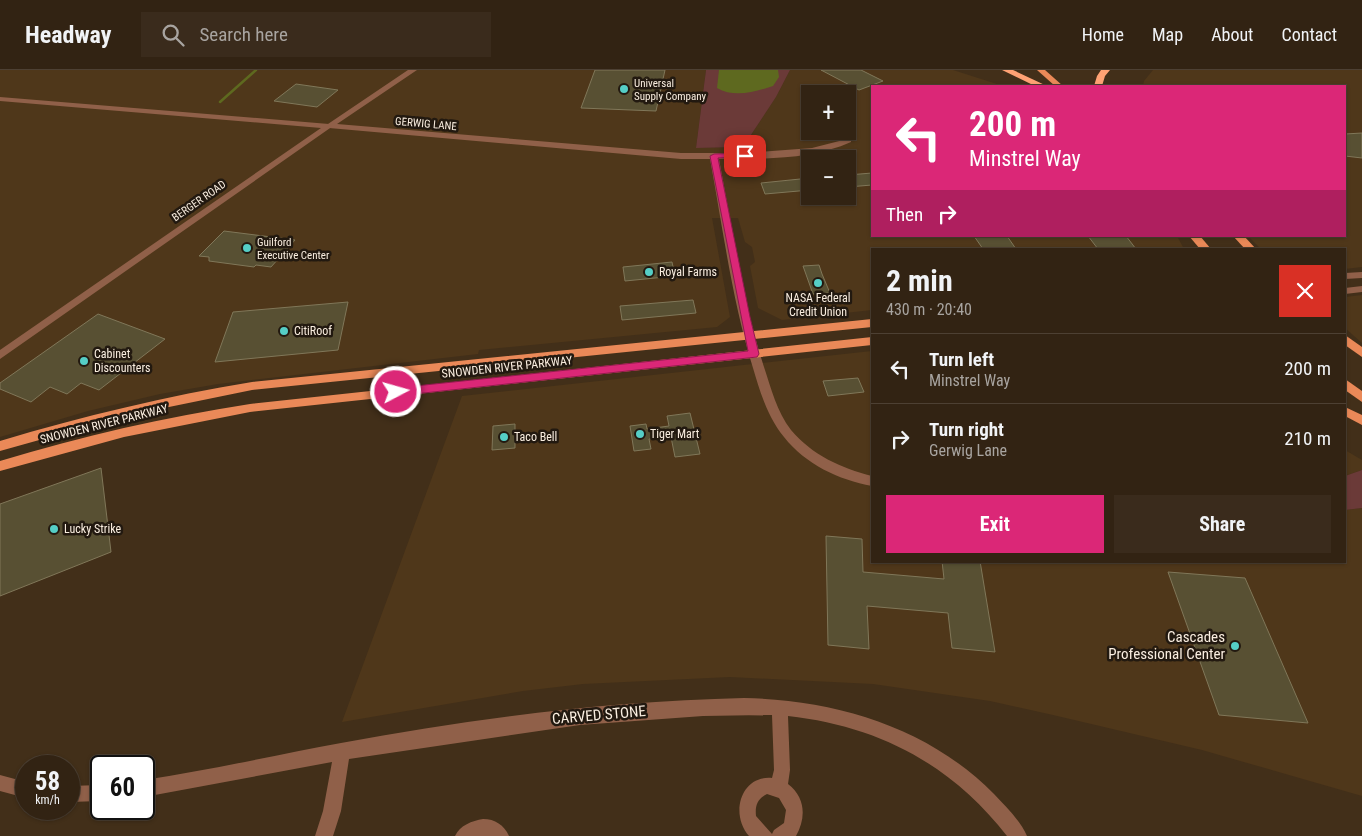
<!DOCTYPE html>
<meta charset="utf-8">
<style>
:root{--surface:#322313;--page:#3a2b1c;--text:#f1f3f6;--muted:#a8a4a0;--line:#4d4033;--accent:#db2777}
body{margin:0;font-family:"Roboto Condensed",sans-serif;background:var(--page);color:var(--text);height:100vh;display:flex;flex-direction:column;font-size:19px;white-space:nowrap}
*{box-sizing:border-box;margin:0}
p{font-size:16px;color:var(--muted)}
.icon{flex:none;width:28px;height:28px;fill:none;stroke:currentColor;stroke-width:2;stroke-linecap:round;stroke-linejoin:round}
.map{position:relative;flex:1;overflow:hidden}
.drawer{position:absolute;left:871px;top:178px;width:475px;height:315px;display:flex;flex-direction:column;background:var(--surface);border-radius:0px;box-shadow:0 1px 4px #0004,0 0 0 1px var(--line)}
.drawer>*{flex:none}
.top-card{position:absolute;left:871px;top:15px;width:475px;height:152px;border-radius:0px;box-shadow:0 1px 4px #0004,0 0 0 1px var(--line);background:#db2777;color:#fff;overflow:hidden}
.fabs{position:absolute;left:801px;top:15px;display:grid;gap:10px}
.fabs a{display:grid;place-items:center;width:55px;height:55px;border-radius:0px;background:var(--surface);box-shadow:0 1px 4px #0004,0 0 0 1px var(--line);font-size:25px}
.speed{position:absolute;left:15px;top:685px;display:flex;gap:10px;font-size:25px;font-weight:700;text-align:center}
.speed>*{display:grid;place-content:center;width:65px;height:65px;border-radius:50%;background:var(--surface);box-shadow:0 1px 4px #0004,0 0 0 1px var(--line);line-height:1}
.speed small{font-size:12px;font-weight:400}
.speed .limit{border:2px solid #111;border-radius:8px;background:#fff;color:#111}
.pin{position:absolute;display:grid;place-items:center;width:42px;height:42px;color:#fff;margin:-21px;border-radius:10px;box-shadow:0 2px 8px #0006}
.me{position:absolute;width:55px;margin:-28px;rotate:84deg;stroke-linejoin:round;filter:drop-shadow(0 0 4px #0008)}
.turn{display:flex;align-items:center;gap:18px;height:105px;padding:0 15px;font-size:22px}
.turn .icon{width:65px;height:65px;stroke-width:2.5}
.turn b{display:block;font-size:35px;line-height:42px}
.then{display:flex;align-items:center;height:48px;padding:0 15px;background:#0003;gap:10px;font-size:19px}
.round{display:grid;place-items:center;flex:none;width:52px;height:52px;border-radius:0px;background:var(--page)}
.overview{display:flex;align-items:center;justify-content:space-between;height:85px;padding:0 15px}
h1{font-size:30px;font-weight:700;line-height:38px}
.primary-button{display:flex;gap:10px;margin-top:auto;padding:10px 15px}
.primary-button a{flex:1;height:58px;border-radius:0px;background:var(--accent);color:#fff;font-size:20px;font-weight:700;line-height:58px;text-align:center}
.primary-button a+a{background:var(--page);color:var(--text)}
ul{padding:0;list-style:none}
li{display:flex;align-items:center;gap:15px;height:70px;padding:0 15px;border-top:1px solid var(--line)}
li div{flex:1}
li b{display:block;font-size:19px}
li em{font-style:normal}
header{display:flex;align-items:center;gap:30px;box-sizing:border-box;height:70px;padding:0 25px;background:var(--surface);border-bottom:1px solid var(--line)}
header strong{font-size:24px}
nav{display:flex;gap:28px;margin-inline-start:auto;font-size:18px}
.search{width:350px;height:45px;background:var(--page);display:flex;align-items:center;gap:12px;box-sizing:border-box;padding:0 18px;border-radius:0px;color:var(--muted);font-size:19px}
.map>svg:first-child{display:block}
</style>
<header>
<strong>Headway</strong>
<div class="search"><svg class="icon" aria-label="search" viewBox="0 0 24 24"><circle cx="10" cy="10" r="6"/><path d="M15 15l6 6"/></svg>Search here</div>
<nav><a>Home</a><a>Map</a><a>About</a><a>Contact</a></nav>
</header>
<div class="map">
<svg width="1362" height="766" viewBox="0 0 1362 766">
<rect width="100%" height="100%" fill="#422f19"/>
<g fill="#4f371a" fill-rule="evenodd">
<path d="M0,0H706L696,78L743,77L776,27L790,0H953L1003,16H872V166H1177L1184,179H872V240L782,250L758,238L750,196L755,192L752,177L745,172L738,148H712L730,247L717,257L479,280L478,284L218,314L160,324L88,341L0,367ZM810,24H848V61H810ZM810,89H848V126H810Z"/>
<path d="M1153,0H1362V197L1345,199V179H1261L1248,166H1345V16H1143L1144,11Z"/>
<path d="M1362,225V273L1345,258V227Z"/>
<path d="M872,281V491H1345V440L1362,438V726L1202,680L1053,645L990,631L873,614L730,607L583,614L523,621L342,652L462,326Z"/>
<path d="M1345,380L1362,390V400L1345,406Z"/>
</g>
<g fill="#6b3a38">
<path d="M706,0H790L776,27L743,77L696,78Z"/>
<path d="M1362,400V438L1345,440V406Z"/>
</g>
<path fill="#5e691f" d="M719,0H778L779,7L773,16C755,22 734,28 717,18Z"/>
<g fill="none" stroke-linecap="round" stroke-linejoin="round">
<path stroke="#5e691f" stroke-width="2.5" d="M220,32L256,0"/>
</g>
<g fill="#585033" stroke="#807759">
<path d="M595,0H665L656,41L581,38Z"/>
<path d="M821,0H861L883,11L859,20Z"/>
<path d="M296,14L338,20L317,37L274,31Z"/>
<path d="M1362,63V88L1345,86V64Z"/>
<path d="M872,103V115L848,117V105Z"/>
<path d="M810,108V120L765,124L761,113Z"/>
<path d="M224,161L295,170L271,197L256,195L254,197L209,191V187L199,186Z"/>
<path d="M974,166H1007L1016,179H983Z"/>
<path d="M1088,166H1126L1136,179H1098Z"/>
<path d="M672,192L675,206L625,211L623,197Z"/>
<path d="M819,195L822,204L830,223L813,224L803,196Z"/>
<path d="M693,230L696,243L622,250L620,236Z"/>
<path d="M348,232L338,280L215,292L233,242Z"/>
<path d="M98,244L165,269L99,320L81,313L67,324L50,317L31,332L0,319V313Z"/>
<path d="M858,308L864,322L828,326L823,311Z"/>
<path d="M690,343L700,384L675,387L671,367L649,369L651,379L634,381L630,356L646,354L647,359L669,356L667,346Z"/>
<path d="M515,354V378L492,380L493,356Z"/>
<path d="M101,398L111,482L0,526V434Z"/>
<path d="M826,466L862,469L863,502L944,509L942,491H980L995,582L952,578L948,543L867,536L869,579L828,575Z"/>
<path d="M1168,502L1245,508L1308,653L1219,645Z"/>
</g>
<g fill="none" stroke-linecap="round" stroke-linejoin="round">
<g fill="#906049" fill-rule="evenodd">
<path d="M408,0H417L337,54L681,83H745L812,78L851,68V72C811,90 761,89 719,89C732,158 742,229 764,297C771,318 777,342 791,360C812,385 841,398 872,406V416C839,410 805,394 784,367C768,348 760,322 753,298C732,230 723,159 710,89H681L329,58L325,56Z"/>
<path d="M1362,202V208L1345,209V203Z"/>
<path d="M1362,216V222L1345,224V218Z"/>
<path d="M744,628C836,630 928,657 994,724C1006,737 1020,750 1027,766H1007C951,694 878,656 788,646L790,700L788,714C806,728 806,748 796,766H749C730,745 740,705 772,708L774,700L772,645H765L703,646L580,655L349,689L341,741L333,766H315L323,741L332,692L144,727V710C210,700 276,685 341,673C474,648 610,631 744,628ZM767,724L779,728L786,740L784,753L774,760L772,764L756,746C755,736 757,729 767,724Z"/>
<path d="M0,705L26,712V728L0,721Z"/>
<path d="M101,715V731L69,732V716Z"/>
<path d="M483,749C495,749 504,755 509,766H455C460,755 472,751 483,749Z"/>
</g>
<path fill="#906049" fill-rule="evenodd" d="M0,27L329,54L333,56L0,289V280L321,58L0,31Z"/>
<g fill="#ea8958" fill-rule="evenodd">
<path d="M1037,0H1045L1063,16H1055Z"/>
<path d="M1189,166H1200L1211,179H1200Z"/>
<path d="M1233,166H1244L1256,179H1245Z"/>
<path d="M872,249V257L252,320L125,346L0,381V371C83,346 167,326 252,312Z"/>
<path d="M1345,265L1362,277V287L1345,275Z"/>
<path d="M872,267V275L250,342L124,367L0,401V391C82,366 165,347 250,334Z"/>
<path d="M1345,309L1362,321V332L1345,320Z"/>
<path d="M1345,337L1362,345V355L1345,346Z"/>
</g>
<g fill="#ffa274" fill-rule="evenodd">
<path d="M1002,0H1013L1047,16H1035Z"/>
<path d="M1101,0H1110L1105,6L1102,16H1094L1097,6Z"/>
</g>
</g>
<path fill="#db2777" stroke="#8e194d" d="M745,83L749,86L748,87L718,88L750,247L759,284L757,287L396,326L392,325L391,322L396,318L748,281L710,86L714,84Z"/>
<g fill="#55cec6" stroke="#221910" stroke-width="2">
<circle cx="624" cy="19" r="5"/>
<circle cx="247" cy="178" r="5"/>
<circle cx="649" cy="202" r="5"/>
<circle cx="818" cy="213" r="5"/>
<circle cx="284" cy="261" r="5"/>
<circle cx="84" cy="291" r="5"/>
<circle cx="640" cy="364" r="5"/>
<circle cx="504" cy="367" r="5"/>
<circle cx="54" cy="459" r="5"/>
<circle cx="1235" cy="576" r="5"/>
</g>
<g text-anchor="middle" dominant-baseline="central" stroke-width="5" stroke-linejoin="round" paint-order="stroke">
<g font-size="11" fill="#faeee0" stroke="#221910" text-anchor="start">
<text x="634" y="13">Universal<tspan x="634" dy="13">Supply Company</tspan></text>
<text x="257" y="172">Guilford<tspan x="257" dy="13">Executive Center</tspan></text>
</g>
<g font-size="11" fill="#faeee0" stroke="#221910">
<text transform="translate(426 54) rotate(5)">GERWIG LANE</text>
<text transform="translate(199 131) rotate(-35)">BERGER ROAD</text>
</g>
<g font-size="12" fill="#faeee0" stroke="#221910" text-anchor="start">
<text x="659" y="202">Royal Farms</text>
<text x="818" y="228" text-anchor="middle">NASA Federal<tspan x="818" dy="14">Credit Union</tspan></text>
<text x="294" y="261">CitiRoof</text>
<text x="94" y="284">Cabinet<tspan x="94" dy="14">Discounters</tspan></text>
<text x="650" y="364">Tiger Mart</text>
<text x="514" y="367">Taco Bell</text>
<text x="64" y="459">Lucky Strike</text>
</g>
<g font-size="12" fill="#faeee0" stroke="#221910">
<text transform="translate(507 297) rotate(-6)">SNOWDEN RIVER PARKWAY</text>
<text transform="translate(104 354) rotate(-14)">SNOWDEN RIVER PARKWAY</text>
</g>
<g font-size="15" fill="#faeee0" stroke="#221910" text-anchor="end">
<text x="1225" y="567">Cascades<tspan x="1225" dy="17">Professional Center</tspan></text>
</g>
<g font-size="15" fill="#faeee0" stroke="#221910">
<text transform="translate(599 645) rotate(-5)">CARVED STONE</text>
</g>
</g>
</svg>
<div class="fabs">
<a>+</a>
<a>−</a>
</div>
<div class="speed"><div>58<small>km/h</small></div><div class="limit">60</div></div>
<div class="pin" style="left:745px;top:86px;background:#d93025"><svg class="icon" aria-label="arrive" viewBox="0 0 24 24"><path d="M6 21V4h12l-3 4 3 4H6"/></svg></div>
<svg class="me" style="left:396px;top:322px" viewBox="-20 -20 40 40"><circle r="17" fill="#db2777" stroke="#fff" stroke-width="3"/><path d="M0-11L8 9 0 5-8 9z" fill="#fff"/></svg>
<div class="top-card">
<div class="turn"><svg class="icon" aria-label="left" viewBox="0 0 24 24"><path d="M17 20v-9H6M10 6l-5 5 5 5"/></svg><div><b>200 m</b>Minstrel Way</div></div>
<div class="then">Then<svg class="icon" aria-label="right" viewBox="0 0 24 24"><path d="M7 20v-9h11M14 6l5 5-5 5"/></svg></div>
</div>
<section class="drawer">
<div class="overview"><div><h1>2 min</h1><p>430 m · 20:40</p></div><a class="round" style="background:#d93025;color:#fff"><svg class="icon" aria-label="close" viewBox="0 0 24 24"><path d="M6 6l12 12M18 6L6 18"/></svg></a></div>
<ul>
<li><svg class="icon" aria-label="left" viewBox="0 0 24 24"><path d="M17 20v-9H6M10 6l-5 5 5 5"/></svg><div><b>Turn left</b><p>Minstrel Way</p></div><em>200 m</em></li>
<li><svg class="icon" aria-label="right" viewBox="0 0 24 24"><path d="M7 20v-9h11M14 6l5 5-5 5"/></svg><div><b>Turn right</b><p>Gerwig Lane</p></div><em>210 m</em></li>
</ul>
<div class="primary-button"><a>Exit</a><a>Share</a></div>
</section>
</div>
